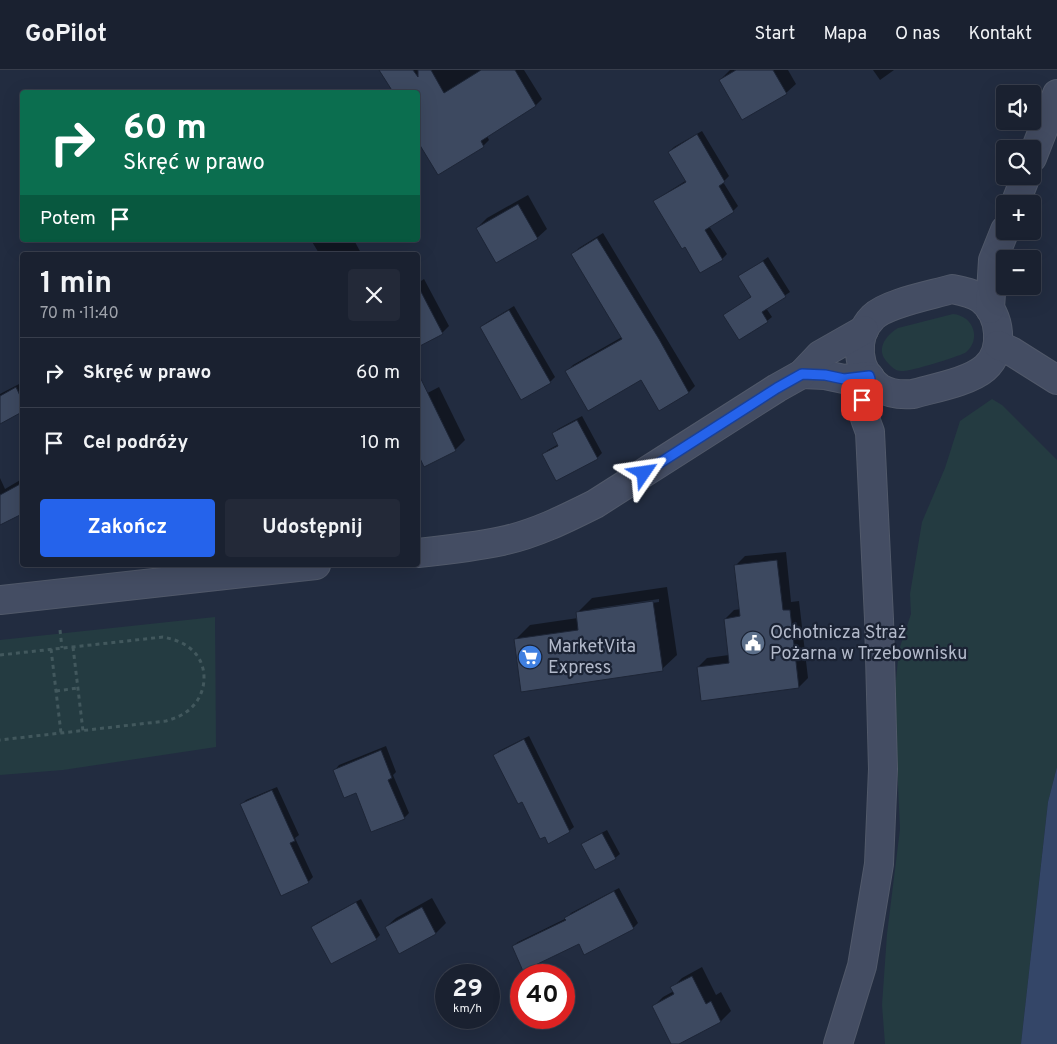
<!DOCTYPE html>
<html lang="pl">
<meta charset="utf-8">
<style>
:root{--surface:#1a2130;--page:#232938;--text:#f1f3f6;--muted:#9fa3ab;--line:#383e4c;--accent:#2563eb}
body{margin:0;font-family:Overpass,sans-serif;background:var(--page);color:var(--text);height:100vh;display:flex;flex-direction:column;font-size:19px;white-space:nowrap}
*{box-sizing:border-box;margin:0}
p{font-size:16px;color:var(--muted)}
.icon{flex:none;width:28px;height:28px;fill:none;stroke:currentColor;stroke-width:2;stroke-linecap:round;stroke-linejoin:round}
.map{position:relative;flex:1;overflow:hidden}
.details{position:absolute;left:20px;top:182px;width:400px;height:315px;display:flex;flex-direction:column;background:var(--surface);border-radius:5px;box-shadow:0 5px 20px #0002,0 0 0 1px var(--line)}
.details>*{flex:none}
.guide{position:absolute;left:20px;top:20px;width:400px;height:152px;border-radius:5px;box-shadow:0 5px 20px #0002,0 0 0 1px var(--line);background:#0b6e4f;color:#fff;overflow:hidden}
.tools{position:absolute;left:996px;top:15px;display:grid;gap:10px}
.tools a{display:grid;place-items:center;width:45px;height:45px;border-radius:5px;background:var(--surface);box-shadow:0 5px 20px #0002,0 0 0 1px var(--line);font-size:25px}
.speed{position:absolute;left:435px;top:894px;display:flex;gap:10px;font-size:25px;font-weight:700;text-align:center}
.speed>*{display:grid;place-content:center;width:65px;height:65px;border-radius:50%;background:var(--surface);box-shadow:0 5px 20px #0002,0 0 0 1px var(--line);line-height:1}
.speed small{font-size:12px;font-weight:400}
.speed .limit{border:8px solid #d22;background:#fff;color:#111}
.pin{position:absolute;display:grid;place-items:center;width:42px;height:42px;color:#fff;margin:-21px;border-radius:10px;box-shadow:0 2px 8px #0006}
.me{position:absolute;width:55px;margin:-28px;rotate:58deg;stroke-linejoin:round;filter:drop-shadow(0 0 4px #0008)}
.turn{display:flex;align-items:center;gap:18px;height:105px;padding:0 20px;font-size:22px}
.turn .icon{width:65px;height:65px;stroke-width:2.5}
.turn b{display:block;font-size:35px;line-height:42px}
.then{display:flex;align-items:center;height:48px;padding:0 20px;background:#0003;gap:10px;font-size:19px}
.round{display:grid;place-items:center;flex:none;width:52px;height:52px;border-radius:5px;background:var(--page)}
.head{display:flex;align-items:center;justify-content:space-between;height:85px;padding:0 20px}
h1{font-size:30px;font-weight:700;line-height:38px}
.cta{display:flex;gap:10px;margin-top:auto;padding:10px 20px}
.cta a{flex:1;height:58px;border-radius:5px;background:var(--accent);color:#fff;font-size:20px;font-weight:700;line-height:58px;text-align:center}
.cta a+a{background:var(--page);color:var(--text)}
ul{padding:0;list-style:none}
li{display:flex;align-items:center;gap:15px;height:70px;padding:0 20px;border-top:1px solid var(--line)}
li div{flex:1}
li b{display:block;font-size:19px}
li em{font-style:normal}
header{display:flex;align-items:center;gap:30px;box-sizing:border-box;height:70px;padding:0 25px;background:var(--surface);border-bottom:1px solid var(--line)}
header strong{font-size:24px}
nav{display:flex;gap:28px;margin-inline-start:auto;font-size:18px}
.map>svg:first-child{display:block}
</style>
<header>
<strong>GoPilot</strong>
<nav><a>Start</a><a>Mapa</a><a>O nas</a><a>Kontakt</a></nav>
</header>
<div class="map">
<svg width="1057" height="974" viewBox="0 0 1057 974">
<rect width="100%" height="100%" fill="#222c40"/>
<g fill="#243b41">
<path d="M953,244C974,246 982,270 965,283C956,287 910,302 901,301C895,301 892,297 888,293C875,280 885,266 898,258Z"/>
<path d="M992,329L1002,335L1057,390V697L1048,732L1021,974H885L882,935L887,864L900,759L894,629L899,580L911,544L910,524L922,452L945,398L960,351Z"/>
<path d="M215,547L216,677L63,700L0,705V570Z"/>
</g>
<path fill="#344668" d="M1057,697V974H1021L1048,732Z"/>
<g fill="#0007" fill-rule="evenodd">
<path d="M380,0H524L542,29L536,35L487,66L489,70L483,76L439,104L418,69V22H394Z"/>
<path d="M730,0H788L796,14L786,23L720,10Z"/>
<path d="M873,0H894L880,10Z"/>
<path d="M702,61L729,106L723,112L738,136L733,141L709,156L727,184L722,189L686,175L655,132L660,127L687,110L669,82L674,77Z"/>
<path d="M528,125L547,159L537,168L477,158L487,148Z"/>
<path d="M603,163L695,316L689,322L659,339L641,308L566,302L573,295L622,267L573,184L579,178Z"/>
<path d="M311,170H356L355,172L362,185H320Z"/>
<path d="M768,187L790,222L766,238L772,247L767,251L725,245L752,226L740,207Z"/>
<path d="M424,209L449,256L442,263L418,276V213Z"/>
<path d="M514,236L555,307L550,312L481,257L486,253Z"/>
<path d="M21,313L22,316V341L0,352V324Z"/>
<path d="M439,317L465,370L455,380L424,395L418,382V328Z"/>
<path d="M582,346L602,383L597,388L544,384L548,380L559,374L553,364L558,359Z"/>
<path d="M0,408L5,419L22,409V442L0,453Z"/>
<path d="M786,482L791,532L799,531L808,608L799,617L698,597L707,588L729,585L725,549L734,540L741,539L736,495L745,486Z"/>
<path d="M667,517L677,585L662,599L515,570L530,555L578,548L577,543L592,528ZM659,529V532L592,541V539Z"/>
<path d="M529,666L574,757L569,761L522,731L495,685L499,681Z"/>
<path d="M386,676L396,702L393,705L409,743L404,748L357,721L335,700L339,695Z"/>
<path d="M277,717L299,765L295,768L313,807L308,812L242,734L246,730Z"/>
<path d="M607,760L620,784L615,788L583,774L588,770Z"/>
<path d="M619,818L638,853L633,858L579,873L513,876L518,872L567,848L571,843Z"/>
<path d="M432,828L446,853L436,863L400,882L386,857L396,848Z"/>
<path d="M361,829L380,865L376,869L312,858L317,853Z"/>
<path d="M702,897L716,925L721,922L731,941L721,951L676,974H672L653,937L663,927L674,921L672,918L682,908Z"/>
</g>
<g fill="#3d4960" stroke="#1d2536">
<path d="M379,0H413L418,7V0H431L444,23L481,0H515L536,36L481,71L484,77L438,105L418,72V22H393Z"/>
<path d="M736,0H773L787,24L742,50L719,10Z"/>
<path d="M697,64L725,112L719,116L734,142L705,160L723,190L700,203L685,177L682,179L653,131L686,112L668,82Z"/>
<path d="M518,134L538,169L496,193L476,158Z"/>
<path d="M597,168L659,269L689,323L659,341L641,310L588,341L565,301L622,269L571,184Z"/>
<path d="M763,191L786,227L762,242L768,252L739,270L723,245L751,227L738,206Z"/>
<path d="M418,216L443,264L418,277Z"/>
<path d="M509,240L551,313L521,330L480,257Z"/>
<path d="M418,303L456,381L424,397L418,384Z"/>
<path d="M16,317L22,330V342L0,354V326Z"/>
<path d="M577,350L598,389L556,411L542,384L558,376L552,363Z"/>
<path d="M22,413V444L0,455V425Z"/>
<path d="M777,490L783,540H790L799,618L701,631L697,597L729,593L724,549L740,546L734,495Z"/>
<path d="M653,531L663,601L521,622L514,569L578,560L576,542Z"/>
<path d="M524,669L570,762L548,774L545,767L540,769L522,732L518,734L493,685Z"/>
<path d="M381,680L392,708L388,710L405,749L371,762L356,723L344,728L333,700Z"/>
<path d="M272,720L295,771L290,773L309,813L281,826L240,734Z"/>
<path d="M602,763L616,789L595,800L581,774Z"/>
<path d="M614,821L634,859L584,885L579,874L523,901L512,876L566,850L564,848Z"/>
<path d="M356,832L377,870L331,894L311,857Z"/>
<path d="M422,837L436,864L399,884L385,857Z"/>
<path d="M692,906L706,934L711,931L721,952L679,974H671L652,936L674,924L670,917Z"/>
</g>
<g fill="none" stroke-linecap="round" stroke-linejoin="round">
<g stroke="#51596a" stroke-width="30">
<g id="secondary">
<path d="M1032,88L1057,24"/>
<path d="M1015,134L1026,106"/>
<path d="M952,219C962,221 973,223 981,229C1001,244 1005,281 985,298C969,312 934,318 913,324C902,325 890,324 880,318C856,302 853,267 873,247C887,233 932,225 952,219Z"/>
<path d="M990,239L993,190L1005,160"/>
<path d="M998,275L1011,281L1057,310"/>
<path d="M802,304L825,305L844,309L869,306"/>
<path d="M418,483C446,480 474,477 502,471C535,464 565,449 595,434L777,318L802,304L820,285L864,260"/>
<path d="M0,530L316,495"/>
<path d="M838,974L862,896L879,794L883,699L879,549L870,362C860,336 860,334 871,309"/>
</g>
</g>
<g stroke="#42585d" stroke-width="3" stroke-dasharray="4 4" stroke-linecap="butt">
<path d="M60,560L62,578"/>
<path d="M73,577L83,661"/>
<path d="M51,579L61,663"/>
<path d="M0,585L163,567C173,569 183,572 191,579C208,593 208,620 193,636C186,644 176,648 166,651L0,670"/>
<path d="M56,621L78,618"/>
</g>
<use href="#secondary" stroke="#444d63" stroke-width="28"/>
</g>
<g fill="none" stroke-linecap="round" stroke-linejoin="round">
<g stroke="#184099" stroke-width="12">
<path id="route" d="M644,403L777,318L802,304L825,305L844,309L869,306L870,309L862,330"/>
</g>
<use href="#route" stroke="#2563eb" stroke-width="9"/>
</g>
<defs>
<g id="civic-disc" transform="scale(1.25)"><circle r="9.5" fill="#5c6f8a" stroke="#1b2334"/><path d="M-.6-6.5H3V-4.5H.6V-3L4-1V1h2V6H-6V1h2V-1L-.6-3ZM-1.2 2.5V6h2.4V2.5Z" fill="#fff"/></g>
<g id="supermarket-disc" transform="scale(1.25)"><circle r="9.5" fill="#3f7fe0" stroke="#1b2334"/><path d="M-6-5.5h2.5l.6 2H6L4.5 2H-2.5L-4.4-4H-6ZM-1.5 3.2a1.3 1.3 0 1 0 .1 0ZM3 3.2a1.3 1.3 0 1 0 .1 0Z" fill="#fff"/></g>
</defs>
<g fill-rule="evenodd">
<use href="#civic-disc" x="753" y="573"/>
<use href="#supermarket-disc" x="530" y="587"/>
</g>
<g text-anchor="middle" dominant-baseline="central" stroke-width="4.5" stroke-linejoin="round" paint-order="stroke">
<g font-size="18" fill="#b2b9ca" stroke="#1b2334" text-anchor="start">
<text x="770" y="563">Ochotnicza Straż<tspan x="770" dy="21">Pożarna w Trzebownisku</tspan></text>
<text x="548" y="577">MarketVita<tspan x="548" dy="21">Express</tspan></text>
</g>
</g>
</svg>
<div class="tools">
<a><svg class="icon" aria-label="sound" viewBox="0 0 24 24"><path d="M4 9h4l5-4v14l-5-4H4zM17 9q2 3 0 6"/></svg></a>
<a><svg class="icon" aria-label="search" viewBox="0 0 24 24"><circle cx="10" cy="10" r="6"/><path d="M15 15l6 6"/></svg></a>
<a>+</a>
<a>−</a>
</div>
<div class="speed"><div>29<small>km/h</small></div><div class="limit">40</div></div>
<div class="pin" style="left:862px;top:330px;background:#d93025"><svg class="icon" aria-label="arrive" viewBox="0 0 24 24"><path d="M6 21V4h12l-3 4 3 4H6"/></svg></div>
<svg class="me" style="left:644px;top:403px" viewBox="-20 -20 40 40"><path d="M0-17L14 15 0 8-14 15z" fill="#2563eb" stroke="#fff" stroke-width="4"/></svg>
<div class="guide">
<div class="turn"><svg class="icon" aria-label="right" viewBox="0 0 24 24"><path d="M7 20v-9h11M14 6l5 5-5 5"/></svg><div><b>60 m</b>Skręć w prawo</div></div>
<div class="then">Potem<svg class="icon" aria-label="arrive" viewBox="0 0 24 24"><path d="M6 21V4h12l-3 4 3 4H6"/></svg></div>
</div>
<section class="details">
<div class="head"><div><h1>1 min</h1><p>70 m · 11:40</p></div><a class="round"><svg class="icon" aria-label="close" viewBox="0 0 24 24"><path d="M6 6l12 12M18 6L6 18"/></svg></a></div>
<ul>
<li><svg class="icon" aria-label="right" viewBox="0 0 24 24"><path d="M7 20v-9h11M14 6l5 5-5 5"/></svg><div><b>Skręć w prawo</b></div><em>60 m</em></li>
<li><svg class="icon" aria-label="arrive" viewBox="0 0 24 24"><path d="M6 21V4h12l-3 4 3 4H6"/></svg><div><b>Cel podróży</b></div><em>10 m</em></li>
</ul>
<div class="cta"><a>Zakończ</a><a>Udostępnij</a></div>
</section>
</div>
